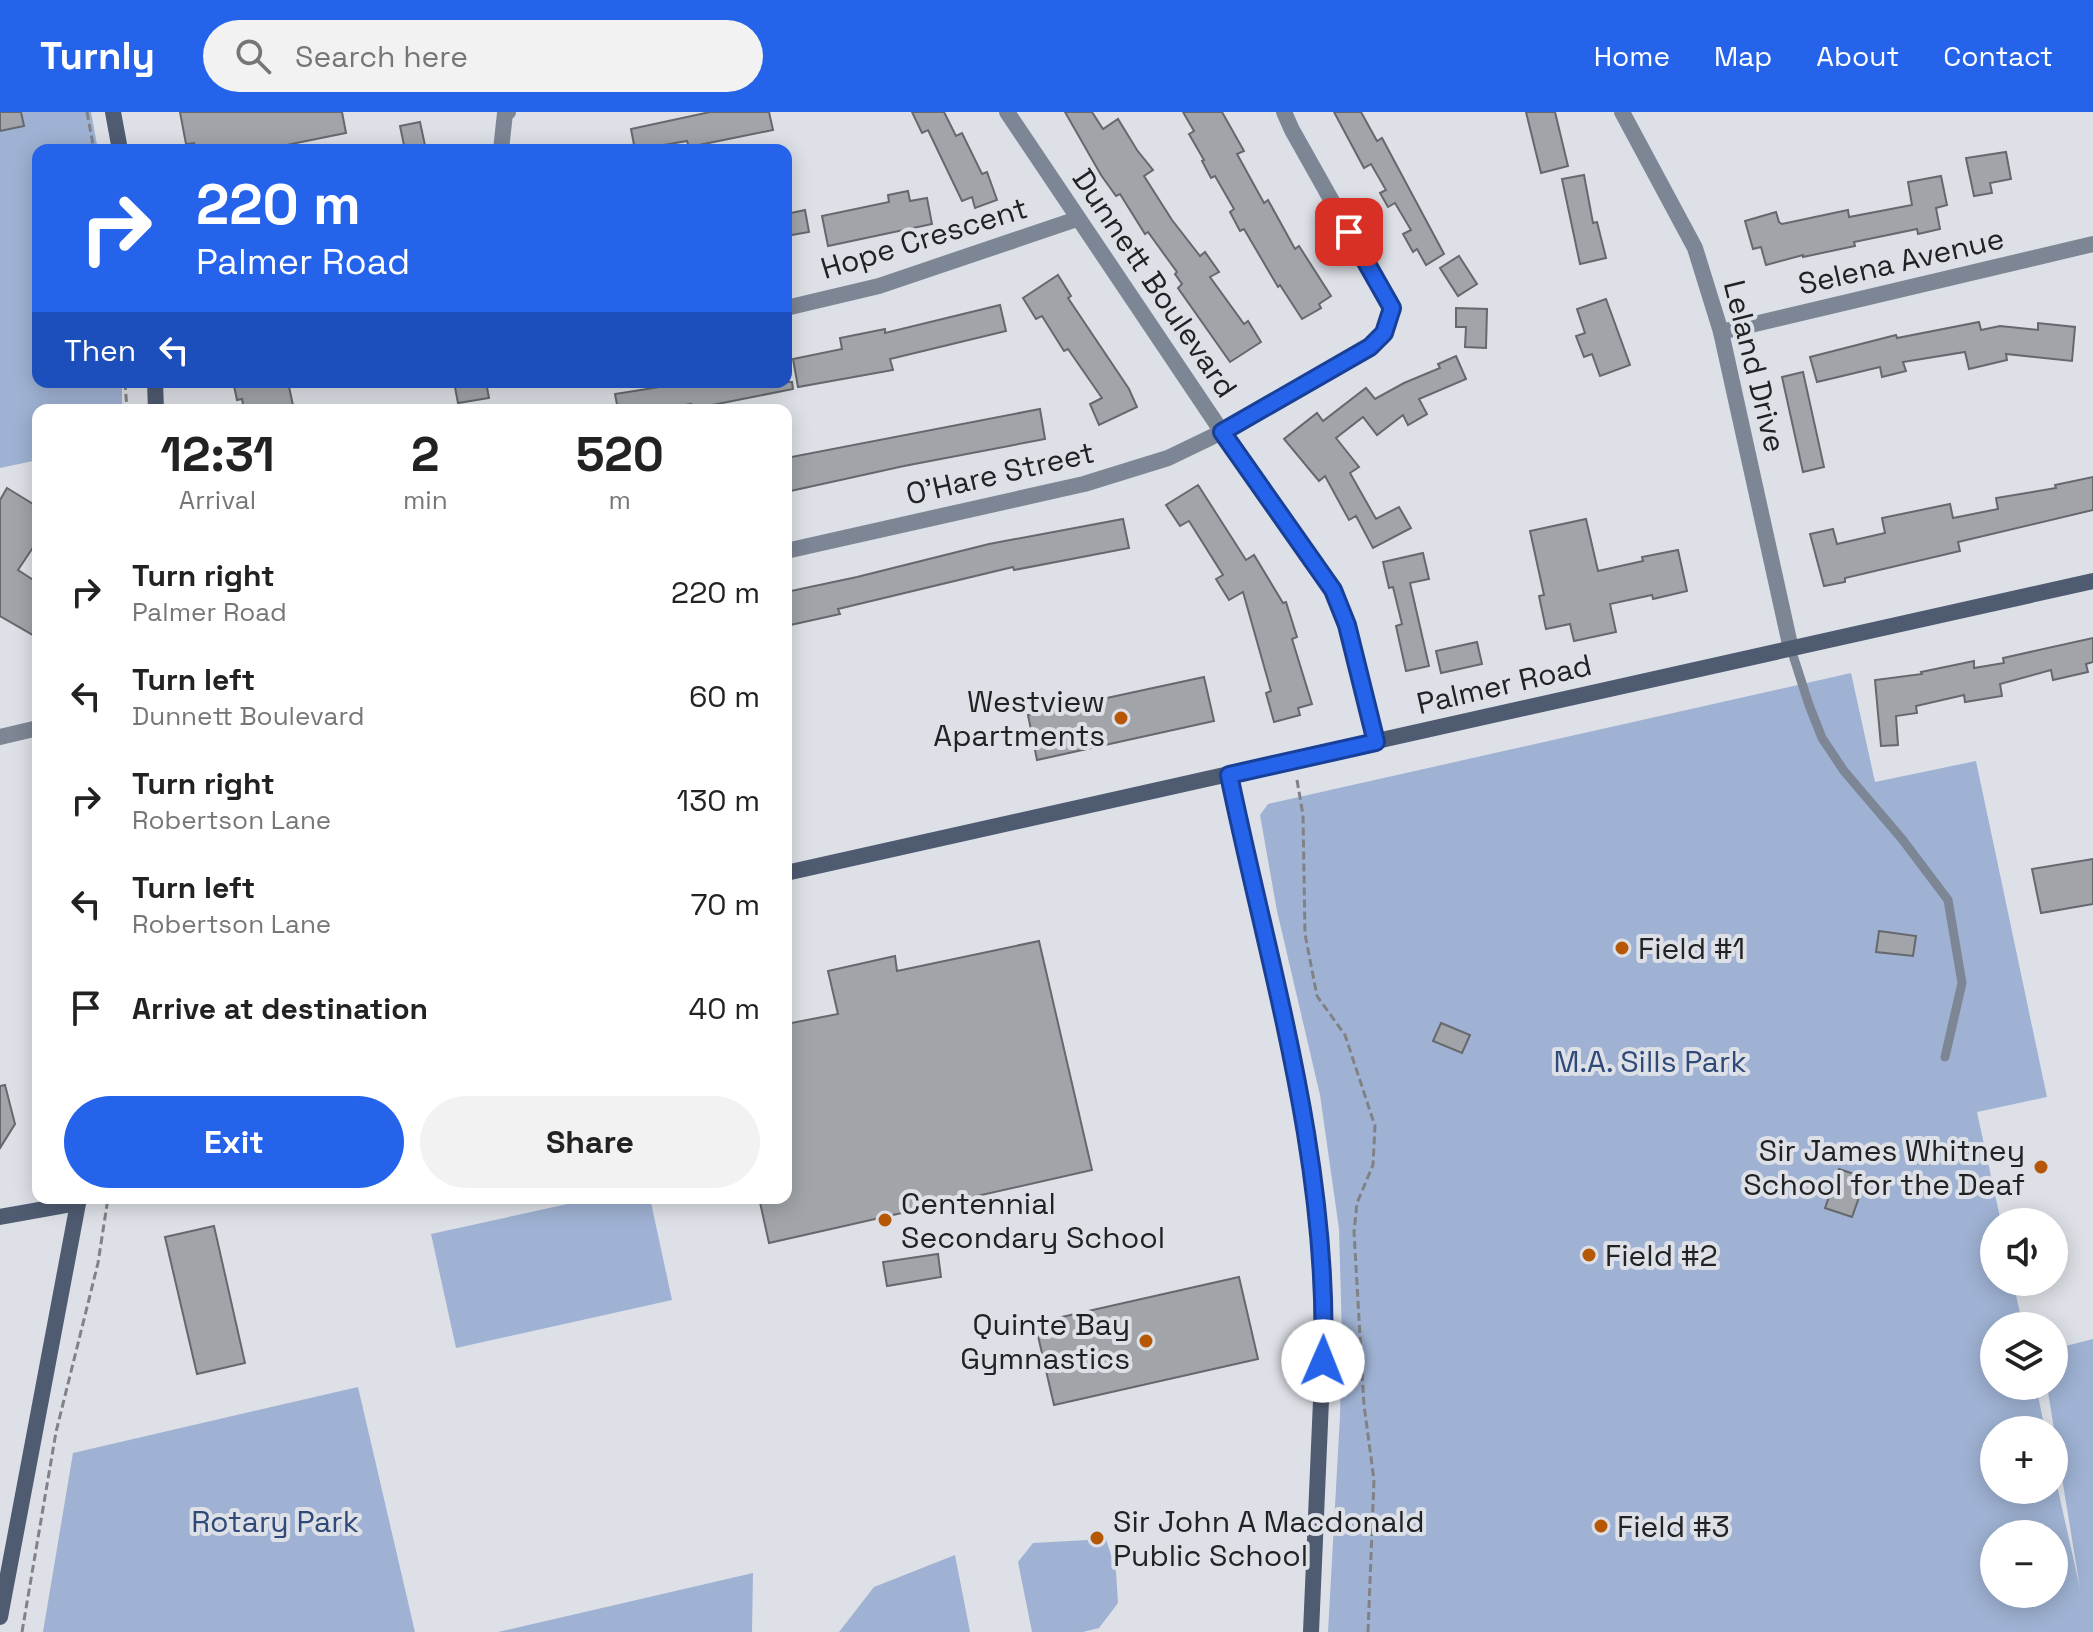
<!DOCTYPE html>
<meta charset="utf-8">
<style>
:root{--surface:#fff;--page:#f2f2f2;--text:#222;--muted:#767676;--accent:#2563eb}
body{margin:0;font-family:"Space Grotesk",sans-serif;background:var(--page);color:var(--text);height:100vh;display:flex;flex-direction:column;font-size:30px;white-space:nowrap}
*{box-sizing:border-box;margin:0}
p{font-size:26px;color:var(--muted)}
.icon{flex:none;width:44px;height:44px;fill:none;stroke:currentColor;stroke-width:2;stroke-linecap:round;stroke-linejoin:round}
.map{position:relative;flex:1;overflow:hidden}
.drawer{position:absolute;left:32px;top:292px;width:760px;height:800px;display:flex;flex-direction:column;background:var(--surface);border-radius:16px;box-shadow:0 4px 20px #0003}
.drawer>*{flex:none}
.guide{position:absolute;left:32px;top:32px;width:760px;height:244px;border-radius:16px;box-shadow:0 4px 20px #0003;background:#2563eb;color:#fff;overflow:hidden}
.tools{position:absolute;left:1980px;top:1096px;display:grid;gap:16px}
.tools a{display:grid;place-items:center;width:88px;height:88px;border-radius:50%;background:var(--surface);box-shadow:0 4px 20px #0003;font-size:40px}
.pin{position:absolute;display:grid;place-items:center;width:68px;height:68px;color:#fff;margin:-34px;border-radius:16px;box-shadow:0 4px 12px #0006}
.me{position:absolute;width:88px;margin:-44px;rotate:1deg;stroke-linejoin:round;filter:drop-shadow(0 0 6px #0008)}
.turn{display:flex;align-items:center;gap:28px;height:168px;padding:0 32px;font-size:36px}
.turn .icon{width:104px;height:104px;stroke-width:2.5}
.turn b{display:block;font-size:56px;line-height:68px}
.then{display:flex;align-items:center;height:76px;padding:0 32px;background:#0003;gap:16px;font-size:30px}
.eta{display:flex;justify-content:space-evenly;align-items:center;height:136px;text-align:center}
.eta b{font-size:48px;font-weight:700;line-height:56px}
.primary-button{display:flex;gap:16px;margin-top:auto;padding:16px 32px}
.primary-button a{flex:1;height:92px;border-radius:48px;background:var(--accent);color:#fff;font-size:32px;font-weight:700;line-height:92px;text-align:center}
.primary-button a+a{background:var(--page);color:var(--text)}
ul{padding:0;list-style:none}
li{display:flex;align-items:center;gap:24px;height:104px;padding:0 32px}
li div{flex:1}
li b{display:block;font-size:30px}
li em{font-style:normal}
header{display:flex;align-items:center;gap:48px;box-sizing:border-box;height:112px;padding:0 40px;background:var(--accent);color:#fff}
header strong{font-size:38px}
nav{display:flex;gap:44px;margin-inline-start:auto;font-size:28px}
.search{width:560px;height:72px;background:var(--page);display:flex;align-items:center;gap:20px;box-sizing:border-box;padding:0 28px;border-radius:44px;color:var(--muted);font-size:30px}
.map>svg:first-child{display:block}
</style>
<header>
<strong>Turnly</strong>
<div class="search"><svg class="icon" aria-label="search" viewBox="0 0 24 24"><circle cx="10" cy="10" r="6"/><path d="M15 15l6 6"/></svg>Search here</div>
<nav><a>Home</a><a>Map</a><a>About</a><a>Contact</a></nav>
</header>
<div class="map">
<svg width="2093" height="1520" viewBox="0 0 2093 1520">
<rect width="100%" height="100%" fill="#dde0e6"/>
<g fill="#9fb2d3" fill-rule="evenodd">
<path d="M0,0H91L98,38H38V270H122V298H38V348L0,356Z"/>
<path d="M1851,561L1875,670L1976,649L2047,985L1977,1000L2001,1110H1994V1170H2013L2023,1214H1994V1274H2036L2045,1318H1994V1378H2054V1360L2080,1476L2047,1274H2054V1237L2093,1227V1520H1328L1340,1304L1342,1224L1339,1117L1320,983L1277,799L1260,703L1268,692ZM1994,1422H2054V1482H1994Z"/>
<path d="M595,1086H650L672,1188L456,1236L431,1122Z"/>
<path d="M358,1275L415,1520H43L73,1341Z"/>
<path d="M1106,1427L1116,1459L1118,1491L1099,1516L1083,1520H1032L1018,1450L1033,1431Z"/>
<path d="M955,1443L970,1520H839L874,1475Z"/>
<path d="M753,1461L752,1520H498Z"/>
</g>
<g fill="#a1a4a9" stroke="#65686d" stroke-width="2">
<path d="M0,0H21L24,14L0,19Z"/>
<path d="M180,0H342L346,21L262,38H196L194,31L186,32Z"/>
<path d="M710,0H769L773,18L689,35L687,29L635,38L631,17Z"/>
<path d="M912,0H944L956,24L962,21L982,62L987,60L997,88L975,96L972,85L962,89L928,18L922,21Z"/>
<path d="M1065,0H1092L1103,17L1118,7L1137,38L1153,58L1144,64L1172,108L1200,144L1205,140L1219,160L1210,165L1244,212L1248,209L1261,230L1230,250L1178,176L1182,172L1175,162L1177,160L1148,120L1145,122L1120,82L1116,84L1101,63Z"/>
<path d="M1183,0H1222L1244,39L1237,42L1264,91L1268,88L1295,137L1299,134L1331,184L1319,192L1321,196L1302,207L1280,173L1278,175L1244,117L1240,119L1230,100L1234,97L1215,64L1211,66L1202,49L1204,48L1189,22L1194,19Z"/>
<path d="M1334,0H1361L1377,29L1382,26L1444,142L1426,153L1417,137L1413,140L1403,122L1411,118L1395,91L1388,95L1380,81L1386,78L1371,52L1364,56Z"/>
<path d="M1526,0H1555L1568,54L1541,61Z"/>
<path d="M420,10L426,38H405L400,14Z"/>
<path d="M2006,40L2011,67L1990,71L1992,81L1974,84L1966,46Z"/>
<path d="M1584,63L1593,111L1597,110L1606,146L1580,152L1562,67Z"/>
<path d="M1941,64L1947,93L1936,96L1940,117L1918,122L1917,117L1854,130L1855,134L1803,145V143L1766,153L1761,135L1753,137L1745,109L1776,100L1779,110L1782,112L1848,98L1849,105L1912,93L1908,70Z"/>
<path d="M908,79L910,89L927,86L932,112L828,134L822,104L889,90L888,83Z"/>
<path d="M805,98L809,120L786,124V102Z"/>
<path d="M1459,144L1477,172L1458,184L1440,156Z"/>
<path d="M1058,163L1071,184L1068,186L1129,277L1137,295L1099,313L1090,292L1102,286L1068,237L1064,239L1042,204L1036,207L1023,186Z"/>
<path d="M1606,187L1630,253L1600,264L1592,242L1584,245L1576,224L1585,221L1577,197Z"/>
<path d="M1000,193L1006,219L890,247L893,258L798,275L793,247L842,237L840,226L885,217V221Z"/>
<path d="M1456,196L1487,197L1486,236L1465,235L1466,215H1456Z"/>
<path d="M1979,210L1981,218L2000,214L2038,218V211L2075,215L2072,249L2006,242L2007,248L1969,257L1965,240L1903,250L1906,259L1882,265L1880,255L1817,270L1810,245L1896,223L1897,226Z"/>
<path d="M1456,244L1466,267L1419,287L1427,302L1408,313L1403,303L1377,323L1363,305L1336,326L1359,355L1350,361L1376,407L1399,395L1411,416L1373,436L1356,404L1349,408L1325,364L1319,369L1284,327L1317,301L1323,309L1366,276L1375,287L1404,271L1440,256L1438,252Z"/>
<path d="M1803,260L1824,355L1803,360L1782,265Z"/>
<path d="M238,270H288L294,298H244L242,287L237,288L234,274L239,273Z"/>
<path d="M454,270H486L489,286L458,291Z"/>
<path d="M691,270H792L793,277L692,297L691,292L657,298H618L615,282Z"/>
<path d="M1040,297L1045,327L904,354L786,380V346Z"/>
<path d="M2093,365V398L1958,430L1960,439L1845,466V470L1824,474L1810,422L1833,417L1837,432L1885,421L1882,406L1950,392L1953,406L1998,397L1996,386L2056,376L2055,373Z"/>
<path d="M1198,373L1246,448L1254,443L1283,491L1286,490L1297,525L1292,527L1312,592L1298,596L1300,603L1274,610L1266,581L1271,579L1243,480L1229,488L1216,467L1223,463L1189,409L1180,414L1166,393Z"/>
<path d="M7,376L38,395V428L18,458L38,471V526L0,504V388Z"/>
<path d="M1123,407L1129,436L1014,458L1013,455L838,497L840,502L786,514V480L857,465L989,432Z"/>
<path d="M1586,407L1598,459L1643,449L1642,445L1678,438L1687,479L1653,487L1652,483L1610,492L1616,520L1574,529L1570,512L1546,517L1539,484L1544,483L1530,419Z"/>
<path d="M1423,441L1429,467L1410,471L1429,554L1406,559L1396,514L1402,512L1393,475L1389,476L1383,450Z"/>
<path d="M2093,526V550L2086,552L2088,560L2053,568L2051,558L2000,572L2002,584L1965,590L1964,583L1916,594L1917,601L1896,604L1898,633L1881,634L1875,568L1922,562L1921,560L1974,549V556L2004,551L2003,546Z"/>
<path d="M1477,530L1482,552L1441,561L1436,539Z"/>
<path d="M1204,565L1214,609L1037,648L1028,603Z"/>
<path d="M2093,747V792L2041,801L2032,757Z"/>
<path d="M1879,819L1916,824L1913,844L1876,840Z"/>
<path d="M1039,829L1092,1058L769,1131L759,1086H786V912L838,902L828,859L895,844L897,859Z"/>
<path d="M1441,911L1470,923L1462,941L1433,929Z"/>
<path d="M5,973L15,1012L0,1036V974Z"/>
<path d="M1839,1057L1866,1066L1852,1105L1825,1096Z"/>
<path d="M214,1114L245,1251L197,1262L165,1125Z"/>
<path d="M938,1142L941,1165L887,1174L883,1150Z"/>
<path d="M1239,1165L1258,1247L1054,1293L1035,1211Z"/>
</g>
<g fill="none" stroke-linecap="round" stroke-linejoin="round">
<g stroke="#808286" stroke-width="3" stroke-dasharray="8 4" stroke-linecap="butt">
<path d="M87,0L94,38"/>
<path d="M125,270L127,298"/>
<path d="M1297,668L1303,703L1305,822L1317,884L1345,923L1375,1014L1373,1053L1357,1091L1354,1120L1364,1293L1374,1368L1368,1520"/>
<path d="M22,1520L56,1320L98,1151L108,1086"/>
</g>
<path stroke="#7d8695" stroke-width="9" d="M1791,537L1809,593L1822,626L1844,659L1902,727L1948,788L1962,871L1945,945"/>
<g stroke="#7d8695" stroke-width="16">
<path d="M1007,0L1222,320L1333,478L1347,513L1376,630"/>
<path d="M1622,0L1695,136L1721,220L1791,537"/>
<path d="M501,38L505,1L508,0"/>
<path d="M786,196L879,174L1077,107"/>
<path d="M1721,220L2093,132"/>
<path d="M786,439L1084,372L1168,346L1222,320L1370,235L1384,221L1392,196L1292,18L1284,0"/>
<path d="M0,625L38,616"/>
</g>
<g stroke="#4f5b71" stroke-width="16">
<path d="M113,0L120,38"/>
<path d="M155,270L156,298"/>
<path d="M1229,663L1278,880L1307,1028L1320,1120L1324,1219L1311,1520"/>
<path d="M786,761L2093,469"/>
<path d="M0,1105L78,1091"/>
<path d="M0,1505L79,1086"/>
</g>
</g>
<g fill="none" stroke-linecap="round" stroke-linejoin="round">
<g stroke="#184099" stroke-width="20">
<path id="route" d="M1323,1249C1330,1049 1269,856 1229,663L1376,630L1347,513L1333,478L1222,320L1370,235L1384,221L1392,196L1349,120"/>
</g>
<use href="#route" stroke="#2563eb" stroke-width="14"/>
</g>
<g fill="#b55705" stroke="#dde0e6" stroke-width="3">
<circle cx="1121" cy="606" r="8"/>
<circle cx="1622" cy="836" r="8"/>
<circle cx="2041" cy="1055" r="8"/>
<circle cx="885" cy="1108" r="8"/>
<circle cx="1589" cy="1143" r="8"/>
<circle cx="1146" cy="1229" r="8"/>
<circle cx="1601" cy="1414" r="8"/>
<circle cx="1097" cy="1426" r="8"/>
</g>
<g text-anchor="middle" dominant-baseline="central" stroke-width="8" stroke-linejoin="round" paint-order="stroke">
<g font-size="30" fill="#212224" stroke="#dde0e6">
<text transform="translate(924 126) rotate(-17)">Hope Crescent</text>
<text transform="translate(1901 149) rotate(-13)">Selena Avenue</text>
<text transform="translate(1155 171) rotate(56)">Dunnett Boulevard</text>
<text transform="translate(1755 254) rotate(76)">Leland Drive</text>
<text transform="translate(1000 361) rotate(-13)">O'Hare Street</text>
<text transform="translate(1504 572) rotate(-13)">Palmer Road</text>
</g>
<g font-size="30" fill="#212224" stroke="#dde0e6" text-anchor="start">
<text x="1105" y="589" text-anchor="end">Westview<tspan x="1105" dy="34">Apartments</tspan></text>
<text x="1638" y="836">Field #1</text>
<text x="2025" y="1038" text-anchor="end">Sir James Whitney<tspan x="2025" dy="34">School for the Deaf</tspan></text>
<text x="901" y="1091">Centennial<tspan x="901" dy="34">Secondary School</tspan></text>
<text x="1605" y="1143">Field #2</text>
<text x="1130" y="1212" text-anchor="end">Quinte Bay<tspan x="1130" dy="34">Gymnastics</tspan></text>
<text x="1113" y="1409">Sir John A Macdonald<tspan x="1113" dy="34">Public School</tspan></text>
<text x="1617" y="1414">Field #3</text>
</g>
<g font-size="30" fill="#2f4a79" stroke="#dde0e6">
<text x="1650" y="949">M.A. Sills Park</text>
<text x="275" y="1409">Rotary Park</text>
</g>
</g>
</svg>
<div class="tools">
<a><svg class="icon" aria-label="sound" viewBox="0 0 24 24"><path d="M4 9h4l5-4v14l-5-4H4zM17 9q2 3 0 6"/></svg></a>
<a><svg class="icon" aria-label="layers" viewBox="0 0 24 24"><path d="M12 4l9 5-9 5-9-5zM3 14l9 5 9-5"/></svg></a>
<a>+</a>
<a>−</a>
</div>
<div class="pin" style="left:1349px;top:120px;background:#d93025"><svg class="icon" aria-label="arrive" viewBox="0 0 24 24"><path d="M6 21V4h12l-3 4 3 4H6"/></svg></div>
<svg class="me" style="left:1323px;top:1249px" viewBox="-20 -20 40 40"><circle r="19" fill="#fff"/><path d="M0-13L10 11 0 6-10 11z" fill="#2563eb"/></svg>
<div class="guide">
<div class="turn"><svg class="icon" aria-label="right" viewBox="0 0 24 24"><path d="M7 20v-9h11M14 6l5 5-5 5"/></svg><div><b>220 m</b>Palmer Road</div></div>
<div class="then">Then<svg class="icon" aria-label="left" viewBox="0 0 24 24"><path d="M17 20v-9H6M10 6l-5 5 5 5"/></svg></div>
</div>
<section class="drawer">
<div class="eta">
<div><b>12:31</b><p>Arrival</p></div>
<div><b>2</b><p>min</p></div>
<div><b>520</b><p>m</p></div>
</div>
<ul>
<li><svg class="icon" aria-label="right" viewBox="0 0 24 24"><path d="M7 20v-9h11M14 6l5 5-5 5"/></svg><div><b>Turn right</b><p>Palmer Road</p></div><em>220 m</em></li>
<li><svg class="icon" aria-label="left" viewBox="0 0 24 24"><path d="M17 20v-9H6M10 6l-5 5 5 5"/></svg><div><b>Turn left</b><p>Dunnett Boulevard</p></div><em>60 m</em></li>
<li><svg class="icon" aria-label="right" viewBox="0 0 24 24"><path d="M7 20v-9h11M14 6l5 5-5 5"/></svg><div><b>Turn right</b><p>Robertson Lane</p></div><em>130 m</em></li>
<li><svg class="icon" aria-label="left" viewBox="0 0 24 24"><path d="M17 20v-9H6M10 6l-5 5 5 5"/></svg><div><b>Turn left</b><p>Robertson Lane</p></div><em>70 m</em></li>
<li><svg class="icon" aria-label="arrive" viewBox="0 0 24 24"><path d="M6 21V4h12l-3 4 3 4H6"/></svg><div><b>Arrive at destination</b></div><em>40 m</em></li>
</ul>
<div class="primary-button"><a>Exit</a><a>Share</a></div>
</section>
</div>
